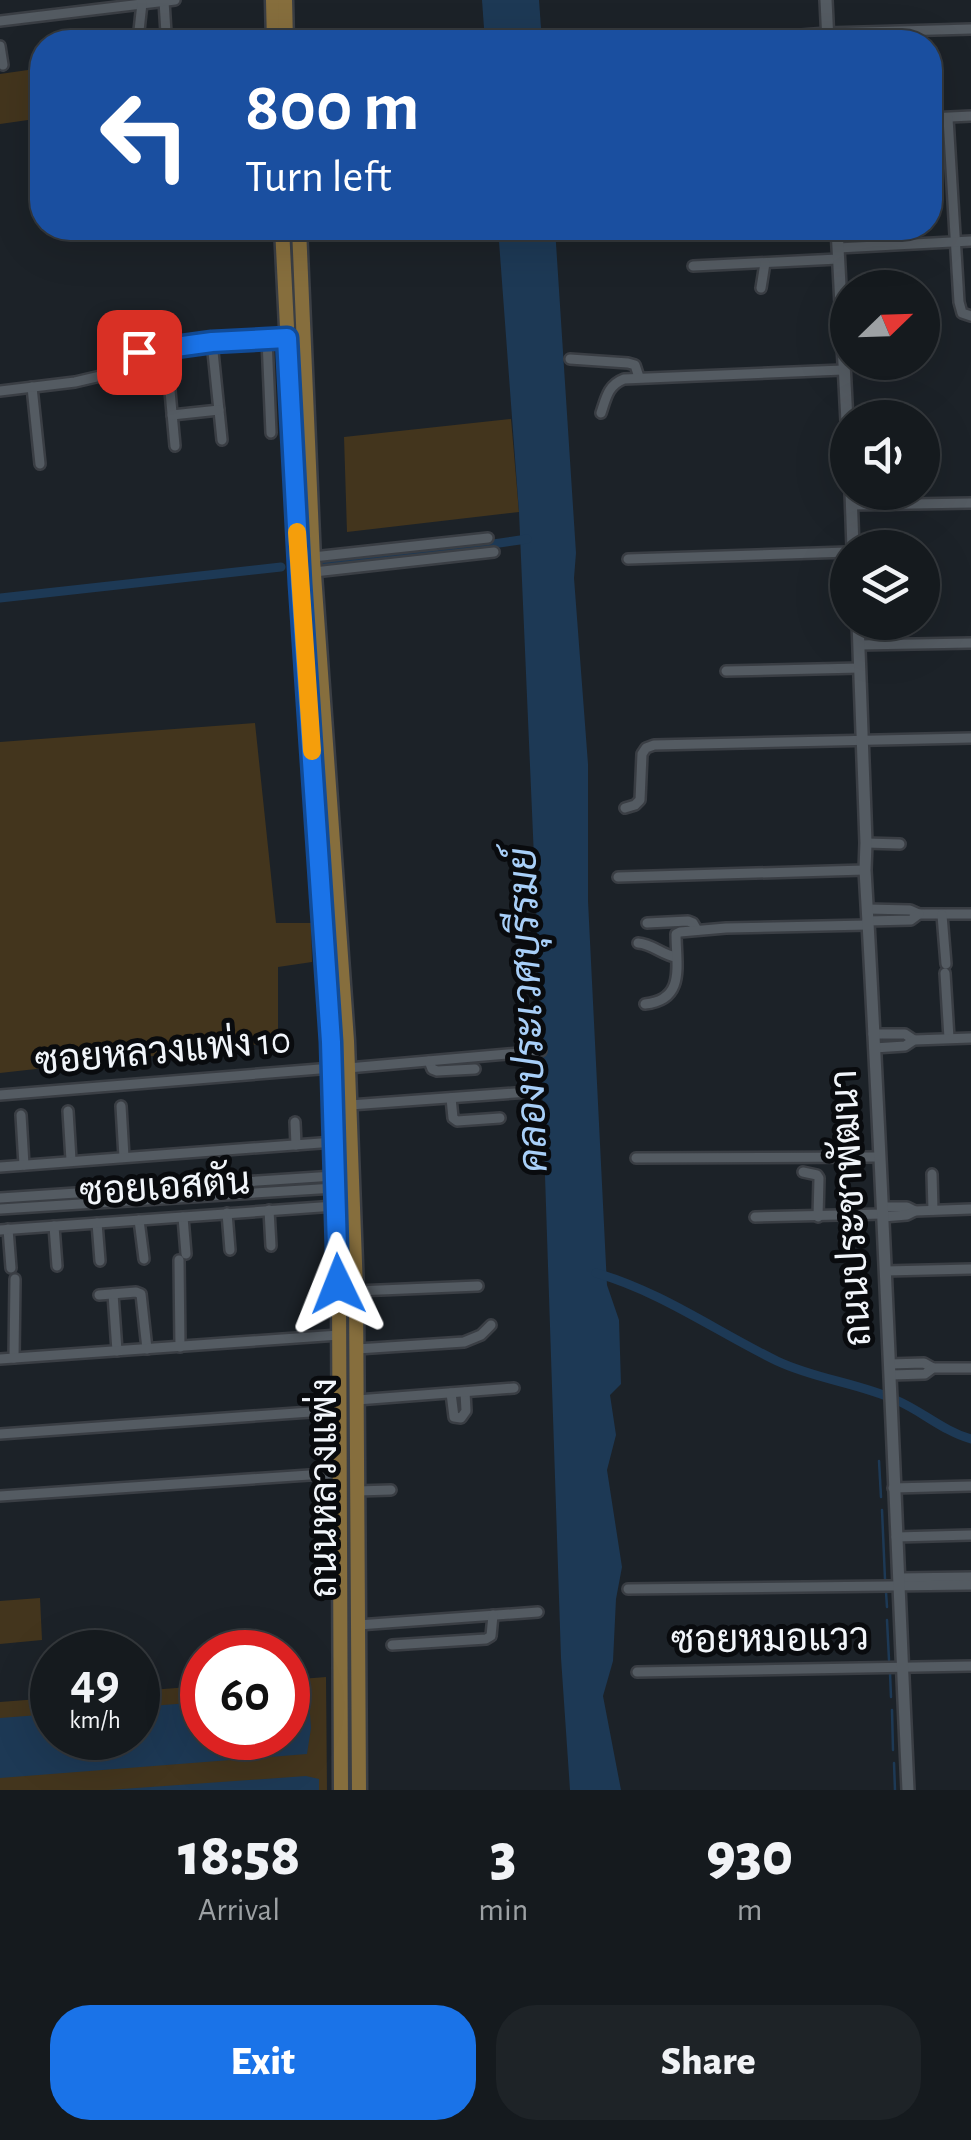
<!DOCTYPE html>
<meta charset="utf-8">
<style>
:root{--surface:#151a1e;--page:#1e2327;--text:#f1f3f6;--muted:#9da1a4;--line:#34383c;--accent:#1a73e8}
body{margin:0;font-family:"Alegreya Sans",Sarabun,sans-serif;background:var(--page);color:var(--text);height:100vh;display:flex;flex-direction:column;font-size:38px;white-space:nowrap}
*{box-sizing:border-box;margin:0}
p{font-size:32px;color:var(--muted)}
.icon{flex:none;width:55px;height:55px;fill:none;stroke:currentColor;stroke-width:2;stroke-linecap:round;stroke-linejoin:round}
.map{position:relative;height:1790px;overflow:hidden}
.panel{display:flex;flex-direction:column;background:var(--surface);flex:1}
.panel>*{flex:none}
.top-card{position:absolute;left:30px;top:30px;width:912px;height:210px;border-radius:40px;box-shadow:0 10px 40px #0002,0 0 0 2px var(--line);background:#1a4fa0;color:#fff;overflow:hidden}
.needle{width:65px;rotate:67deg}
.buttons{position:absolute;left:830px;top:270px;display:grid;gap:20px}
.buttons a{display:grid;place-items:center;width:110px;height:110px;border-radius:50%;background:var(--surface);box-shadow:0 10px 40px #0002,0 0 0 2px var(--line);font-size:50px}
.speed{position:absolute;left:30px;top:1630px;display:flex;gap:20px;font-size:50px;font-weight:700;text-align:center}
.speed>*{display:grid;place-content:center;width:130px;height:130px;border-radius:50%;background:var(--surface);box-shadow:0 10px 40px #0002,0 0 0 2px var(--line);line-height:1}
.speed small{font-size:25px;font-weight:400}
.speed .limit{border:15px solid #d22;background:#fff;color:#111}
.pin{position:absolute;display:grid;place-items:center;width:85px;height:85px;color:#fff;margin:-42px;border-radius:20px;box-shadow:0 5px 15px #0006}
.me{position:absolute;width:110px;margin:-55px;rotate:358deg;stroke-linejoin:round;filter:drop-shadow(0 0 8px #0008)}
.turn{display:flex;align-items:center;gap:35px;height:210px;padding:0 50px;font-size:45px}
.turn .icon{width:130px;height:130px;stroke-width:2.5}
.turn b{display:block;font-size:70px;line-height:85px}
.eta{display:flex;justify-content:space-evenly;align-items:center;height:170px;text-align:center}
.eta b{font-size:60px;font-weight:800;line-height:70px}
.action{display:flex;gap:20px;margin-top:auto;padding:20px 50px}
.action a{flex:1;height:115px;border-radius:40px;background:var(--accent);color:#fff;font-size:40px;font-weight:800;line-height:115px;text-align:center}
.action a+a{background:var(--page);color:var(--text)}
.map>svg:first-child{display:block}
</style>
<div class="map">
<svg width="971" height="1790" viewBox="0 0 971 1790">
<rect width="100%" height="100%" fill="#1c2228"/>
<g fill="#43351d">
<path d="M42,68V118L0,124V74Z"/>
<path d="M511,419L519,512L347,532L344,437Z"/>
<path d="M255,723L276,923H311L312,962L278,967V1042L0,1073V742Z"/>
<path d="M40,1598L42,1640L0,1644V1601Z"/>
<path d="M326,1677L327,1790H0V1702L52,1698V1738H138V1691L202,1686V1738H288V1680Z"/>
</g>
<g fill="#1d3955">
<path d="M482,0H539L542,42H485Z"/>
<path d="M498,228H555L576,553L574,578L588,764V901L607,1285L619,1320L621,1384L610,1395L616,1435L607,1470L622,1567L616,1599L613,1661L603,1696L621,1790H570L561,1658L536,904L519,512Z"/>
<path d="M295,1694L309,1700L311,1728L307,1754L0,1778V1718L52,1714V1738H138V1707L202,1702V1738H288V1695Z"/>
<path d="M306,1776L319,1779V1790H108Z"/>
</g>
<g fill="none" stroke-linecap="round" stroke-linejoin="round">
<g stroke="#1d3955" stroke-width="2.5">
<path d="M879,1461L881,1497"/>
<path d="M882,1510L885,1579"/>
<path d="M886,1592L887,1607"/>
<path d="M887,1620L889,1660"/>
<path d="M890,1673L891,1697"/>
<path d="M892,1710L893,1750"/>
<path d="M894,1763L895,1790"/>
</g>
<g stroke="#1d3955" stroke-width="9">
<path d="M326,563L438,552L527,539"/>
<path d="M0,598L281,567"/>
<path d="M596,1273C662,1292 717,1332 777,1361C815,1379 858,1383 896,1400C922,1411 943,1431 971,1439"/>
</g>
<g stroke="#3a3e44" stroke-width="14">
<g id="minor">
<path d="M164,1L166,33"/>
<path d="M0,21L175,0"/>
<path d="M138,40L142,3"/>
<path d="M731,42L736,40L827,33L971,29"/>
<path d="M0,46L3,65"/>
<path d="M930,118L971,116"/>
<path d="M948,118L959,302L962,313L971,316"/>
<path d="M886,228L887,245"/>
<path d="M838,248L971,241"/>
<path d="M693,266L838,259"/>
<path d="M761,288L765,263"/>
<path d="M267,339L271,433"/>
<path d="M212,342L222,440"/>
<path d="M166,347L175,446"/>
<path d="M570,359L628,363L635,365L639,377"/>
<path d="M32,387L40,464"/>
<path d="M0,391L75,382L109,374L142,350L212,342L287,338"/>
<path d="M601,413C606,398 608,385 624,379L843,370"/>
<path d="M172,415L219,410"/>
<path d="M852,505L971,503"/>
<path d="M313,557L488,538"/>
<path d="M628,559L848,552"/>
<path d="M314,572L494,552"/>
<path d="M859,645L971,643"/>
<path d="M726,671L860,668"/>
<path d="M625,808L635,805L640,800L642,754L646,748L654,745L971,738"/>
<path d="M866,843L900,844"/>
<path d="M618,877L865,870"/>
<path d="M867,909L910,910L919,914H971"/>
<path d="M942,915L946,964"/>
<path d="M867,921L911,920L919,914"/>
<path d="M647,923L688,921L693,923L697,930"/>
<path d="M638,943C653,944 662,955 676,957"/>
<path d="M945,973L949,1038"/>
<path d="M645,1004C686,1000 676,965 676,934L680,932L726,928L868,925"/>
<path d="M873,1034H905L914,1040"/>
<path d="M874,1048L905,1046L914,1040L971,1038"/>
<path d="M429,1061L432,1069L437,1071L475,1069"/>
<path d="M348,1068L541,1051"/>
<path d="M0,1095L332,1068"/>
<path d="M451,1098L453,1118L457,1121L500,1118"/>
<path d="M350,1105L529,1092"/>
<path d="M121,1106L124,1157"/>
<path d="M68,1111L71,1160"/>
<path d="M21,1115L24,1165"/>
<path d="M295,1122L296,1145"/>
<path d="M636,1158L879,1157"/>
<path d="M0,1167L334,1142"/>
<path d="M803,1172L817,1175L819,1178L818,1217"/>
<path d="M932,1174L933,1210"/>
<path d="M0,1198L334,1176"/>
<path d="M883,1207H907L915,1211"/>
<path d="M0,1209L335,1188"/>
<path d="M269,1210L271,1246"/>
<path d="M227,1213L230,1250"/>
<path d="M183,1217L186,1254"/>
<path d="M755,1217L883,1214"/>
<path d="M883,1217L907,1215L915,1211L971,1209"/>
<path d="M139,1220L144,1259"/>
<path d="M97,1223L100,1261"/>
<path d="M54,1226L57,1266"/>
<path d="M8,1229L11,1268"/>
<path d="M0,1230L335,1206"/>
<path d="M179,1260L180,1347"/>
<path d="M885,1271L971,1269"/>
<path d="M356,1291L478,1286"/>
<path d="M113,1294L117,1351"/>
<path d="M99,1295L136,1292L141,1294L147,1349"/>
<path d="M357,1349L464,1342L481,1335L491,1325"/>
<path d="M14,1358L15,1279"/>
<path d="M0,1359L339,1335"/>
<path d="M889,1364L924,1363L933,1368"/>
<path d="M890,1375L925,1374L933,1368H971"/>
<path d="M451,1393L454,1417L461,1418L466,1411L465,1392"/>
<path d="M357,1400L514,1388"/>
<path d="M0,1434L339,1410"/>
<path d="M893,1488L971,1486"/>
<path d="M357,1491L391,1490"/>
<path d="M0,1496L339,1473"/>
<path d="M896,1537L971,1535"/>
<path d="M899,1578L971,1577"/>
<path d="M628,1589L971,1585"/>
<path d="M358,1625L538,1612"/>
<path d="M392,1645L486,1639L491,1636L493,1615"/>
<path d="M637,1672L971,1666"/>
</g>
</g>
<g stroke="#3a3e44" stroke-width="16">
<g id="tertiary">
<path d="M826,0L828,42"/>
<path d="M837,228L848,441"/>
<path d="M851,492L853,548"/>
<path d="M858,622L866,843L865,870C883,1176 894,1483 908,1790"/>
</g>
</g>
<g stroke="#3a3e44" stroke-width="19">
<g id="primary">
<path d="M273,0L274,42"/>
<path d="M285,0L286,42"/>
<path d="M282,228L300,585L331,1042L339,1292L341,1790"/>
<path d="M299,228L313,560L347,1041L356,1291L359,1790"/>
</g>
</g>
<use href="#minor" stroke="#545b62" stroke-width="9"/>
<use href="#tertiary" stroke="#545b62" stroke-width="11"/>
<use href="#primary" stroke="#866e3d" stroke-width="14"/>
</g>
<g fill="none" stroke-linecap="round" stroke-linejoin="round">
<g stroke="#114b97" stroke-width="25">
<path id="route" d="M139,352L212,342L287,338L300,584L331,1042L338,1284"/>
</g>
<use href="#route" stroke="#1a73e8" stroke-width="18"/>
<path stroke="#f59e0b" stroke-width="18" d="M297,532L312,751"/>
</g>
<g text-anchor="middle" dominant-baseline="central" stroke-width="10" stroke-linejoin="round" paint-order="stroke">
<g font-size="38" fill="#f1f5fa" stroke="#090b0e">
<text transform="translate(163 1052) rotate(-5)">ซอยหลวงแพ่ง 10</text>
<text transform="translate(165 1188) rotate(-4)">ซอยเอสตัน</text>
<text transform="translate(852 1208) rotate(-93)">ถนนประชาพัฒนา</text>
<text transform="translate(325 1488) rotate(-90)">ถนนหลวงแพ่ง</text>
<text transform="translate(770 1640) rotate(-1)">ซอยหมอแวว</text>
</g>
<g font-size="40" font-style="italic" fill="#a8cff8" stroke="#090b0e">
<text transform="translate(529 1010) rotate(-92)">คลองประเวศบุรีรมย์</text>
</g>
</g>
</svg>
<div class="buttons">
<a><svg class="needle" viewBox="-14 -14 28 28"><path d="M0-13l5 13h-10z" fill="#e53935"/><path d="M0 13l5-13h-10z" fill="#9da1a4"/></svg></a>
<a><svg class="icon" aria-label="sound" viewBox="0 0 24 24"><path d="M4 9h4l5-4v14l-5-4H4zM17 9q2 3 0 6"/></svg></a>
<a><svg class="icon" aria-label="layers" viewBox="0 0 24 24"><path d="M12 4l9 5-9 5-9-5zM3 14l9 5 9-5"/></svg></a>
</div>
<div class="speed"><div>49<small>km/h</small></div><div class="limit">60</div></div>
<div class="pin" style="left:139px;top:352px;background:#d93025"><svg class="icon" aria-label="arrive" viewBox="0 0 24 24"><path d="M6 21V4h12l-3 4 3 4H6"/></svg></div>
<svg class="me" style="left:338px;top:1284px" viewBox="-20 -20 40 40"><path d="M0-17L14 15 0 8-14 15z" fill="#1a73e8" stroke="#fff" stroke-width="4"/></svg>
<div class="top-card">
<div class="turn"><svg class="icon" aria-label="left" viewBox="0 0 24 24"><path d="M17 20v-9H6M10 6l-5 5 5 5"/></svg><div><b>800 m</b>Turn left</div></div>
</div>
</div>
<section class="panel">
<div class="eta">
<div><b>18:58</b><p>Arrival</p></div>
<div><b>3</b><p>min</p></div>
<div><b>930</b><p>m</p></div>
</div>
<div class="action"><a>Exit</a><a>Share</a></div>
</section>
